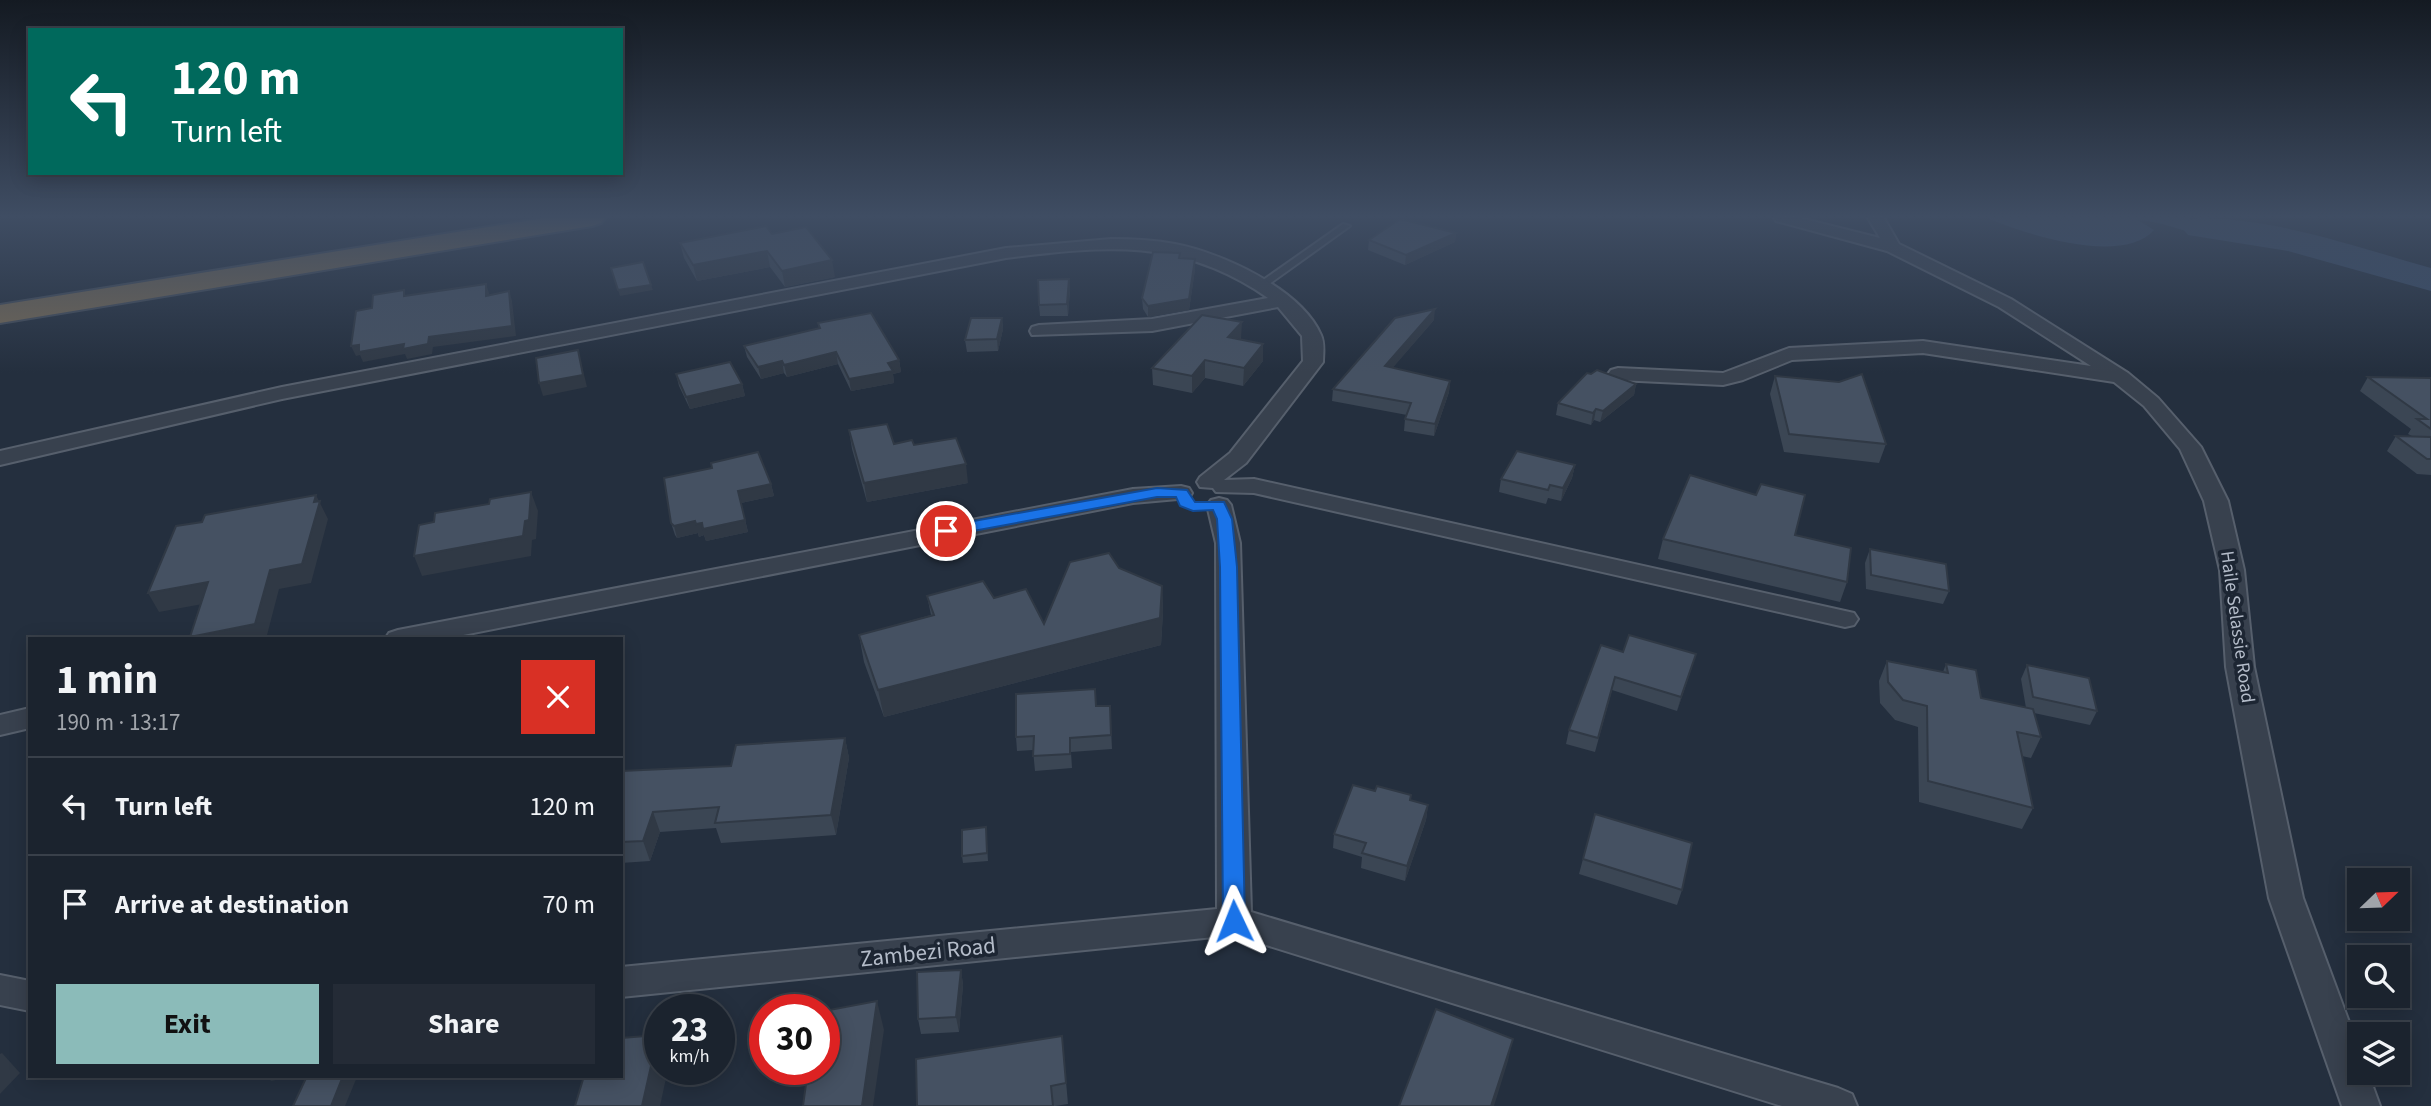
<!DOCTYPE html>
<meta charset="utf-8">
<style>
:root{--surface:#1b232e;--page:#242b36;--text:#f1f3f6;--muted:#a0a4aa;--line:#39404a;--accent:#8bbbb9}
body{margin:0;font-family:"Source Sans 3",sans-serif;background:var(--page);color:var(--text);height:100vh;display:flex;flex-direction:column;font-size:26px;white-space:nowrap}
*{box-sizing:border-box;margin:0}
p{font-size:23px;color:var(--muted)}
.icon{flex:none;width:38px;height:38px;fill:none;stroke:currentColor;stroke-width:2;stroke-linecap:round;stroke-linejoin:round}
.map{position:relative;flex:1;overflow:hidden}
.side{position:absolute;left:28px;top:637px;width:595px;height:441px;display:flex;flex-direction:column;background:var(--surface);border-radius:0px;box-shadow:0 4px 18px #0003,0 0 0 2px var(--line)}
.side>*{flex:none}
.banner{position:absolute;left:28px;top:28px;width:595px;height:147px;border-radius:0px;box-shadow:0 4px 18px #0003,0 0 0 2px var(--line);background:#00695c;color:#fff;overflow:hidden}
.needle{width:46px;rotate:67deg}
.tools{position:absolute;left:2347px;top:868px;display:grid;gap:14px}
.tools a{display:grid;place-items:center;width:63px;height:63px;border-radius:0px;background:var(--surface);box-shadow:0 4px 18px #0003,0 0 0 2px var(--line);font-size:35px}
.speed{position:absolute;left:644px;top:994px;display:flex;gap:14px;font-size:35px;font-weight:700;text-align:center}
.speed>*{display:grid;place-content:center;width:91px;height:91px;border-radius:50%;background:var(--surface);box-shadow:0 4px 18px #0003,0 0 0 2px var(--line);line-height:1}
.speed small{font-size:18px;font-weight:400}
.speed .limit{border:10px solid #d22;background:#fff;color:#111}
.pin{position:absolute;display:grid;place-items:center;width:60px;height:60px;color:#fff;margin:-30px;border:4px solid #fff;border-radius:50%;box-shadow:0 2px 7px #0007}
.me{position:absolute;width:77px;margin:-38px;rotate:358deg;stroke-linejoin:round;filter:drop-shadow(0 0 5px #0008)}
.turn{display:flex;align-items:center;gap:24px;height:147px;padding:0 28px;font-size:32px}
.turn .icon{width:91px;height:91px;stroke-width:2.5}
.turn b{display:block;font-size:49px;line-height:60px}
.round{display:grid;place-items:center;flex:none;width:74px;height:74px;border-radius:0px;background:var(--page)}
.head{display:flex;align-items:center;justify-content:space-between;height:119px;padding:0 28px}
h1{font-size:42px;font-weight:700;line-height:52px}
.action{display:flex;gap:14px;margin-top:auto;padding:14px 28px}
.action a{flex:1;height:80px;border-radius:0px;background:var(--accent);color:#111;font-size:28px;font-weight:700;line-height:80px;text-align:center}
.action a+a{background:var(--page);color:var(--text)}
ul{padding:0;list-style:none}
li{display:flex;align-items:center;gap:21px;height:98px;padding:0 28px;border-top:2px solid var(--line)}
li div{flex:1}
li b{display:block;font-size:26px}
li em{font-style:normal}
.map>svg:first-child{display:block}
</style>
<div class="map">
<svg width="2431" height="1106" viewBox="0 0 2431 1106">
<rect width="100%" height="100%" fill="#242f3e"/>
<path fill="#394c67" d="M1987,218H2189L2200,228L2193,233C2174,228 2158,221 2138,220L2154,230C2122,266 2025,234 1987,218Z"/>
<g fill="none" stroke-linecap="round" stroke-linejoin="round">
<path fill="#394c67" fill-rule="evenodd" d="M2198,218C2277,218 2356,247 2431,268V291L2288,251L2188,235L2182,228L2188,221Z"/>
<g stroke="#565f6c" stroke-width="4">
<path id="lane" d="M1343,224L1350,226L1265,287H1259V283Z"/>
</g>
<g stroke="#565f6c" stroke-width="4">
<g id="street">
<path d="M1774,218H1800L1880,238L1868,218H1884L1899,244L2011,299L2128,373L2158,398L2201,447L2228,501L2244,570L2254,667L2303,898L2359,1049V1073H2368L2380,1106H2342L2269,898L2226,667L2220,570L2204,501L2180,449L2144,406L2114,382L1923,353L1792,360L1743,380L1723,385L1618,380L1611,378L1608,374L1611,370L1618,368L1723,373L1789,348L1923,341L2091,366L1999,307L1887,251L1776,221Z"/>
<path d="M1111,239C1132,239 1154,240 1175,244C1222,253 1301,289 1321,335C1325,344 1323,353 1323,362L1246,463L1224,480L1254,479L1845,611L1854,613L1858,619L1854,625L1845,627L1254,493L1216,492L1213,488L1200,487L1197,482L1200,477L1230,453L1303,361L1302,336L1278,307L1152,331L1032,335L1030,331L1032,327L1039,325L1152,319L1268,298C1181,237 1105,246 1006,258L282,399L0,465V451L282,387L1006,248Z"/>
<path d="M1181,486L1189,488L1192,493L1189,498L1133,503L443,639H385L389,633L398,630L1133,489Z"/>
<path d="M1219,498L1227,500L1231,505L1240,543L1251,912L1838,1088L1852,1094L1857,1106H1782L1234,935L621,997V967L1217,909L1216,543L1207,505L1211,500Z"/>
<path d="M30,708V728L0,735V715Z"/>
<path d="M0,975L30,981V1011L0,1005Z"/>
</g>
</g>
<g stroke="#434c59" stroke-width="4">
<path id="highway" d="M545,218H605L601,223L592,226L0,323V305Z"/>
</g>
<use href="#lane" fill="#38414e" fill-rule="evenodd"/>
<use href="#street" fill="#38414e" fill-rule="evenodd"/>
<use href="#highway" fill="#746855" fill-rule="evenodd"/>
</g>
<g fill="#3b4654">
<path d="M1456,233L1455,242L1405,265L1368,250L1369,240Z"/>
<path d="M772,234L835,277L785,287L770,267L697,281L684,258L680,243Z"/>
<path d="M1180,258L1195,259V269L1189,310L1148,317L1143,309L1142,298Z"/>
<path d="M1069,279L1070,290L1068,316H1040L1039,305Z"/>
<path d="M1002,318L1003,329L998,351L967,352L965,340Z"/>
<path d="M1434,320L1392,368L1450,381L1449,392L1434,436L1404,431L1405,419L1407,415L1332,401L1333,389Z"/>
<path d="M818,323L899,360L901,372L893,374L894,383L851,391L838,364L787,377L784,373L761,379L747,357L744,346L819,328Z"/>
<path d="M1241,339L1263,344V361L1243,386L1205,378L1192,393L1153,385L1152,368Z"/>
<path d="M676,374L742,384L745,396L690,409L679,386Z"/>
<path d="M1775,376L1886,444L1879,463L1784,452L1770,394Z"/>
<path d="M2368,377L2431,378V475L2417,474L2387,451L2396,436H2412L2408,434L2411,429L2360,391Z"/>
<path d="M1636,384L1634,395L1600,422L1594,420L1591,425L1556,415L1558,403Z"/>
<path d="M849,430L894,444L914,445L968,483L867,502L852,449Z"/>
<path d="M1575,465L1572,478L1561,501L1548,498L1546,504L1499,492L1501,479Z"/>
<path d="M712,468L771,484L774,496L741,503L748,532L706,541L704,535L699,537L698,533L677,538L675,535L671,523Z"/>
<path d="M1795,535L1847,582L1840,602L1658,559L1663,539Z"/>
<path d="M1870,549L1949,591L1943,604L1866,589L1865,563Z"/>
<path d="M1119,568L1162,586L1163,612L1161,645L884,717L864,662L859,635L931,615L927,596L994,598L1044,624Z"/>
<path d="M1623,652L1692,667L1677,711L1612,690L1595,752L1566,744L1569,730Z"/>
<path d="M1887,661L1943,672L1946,664L1981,698L2026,708L2021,679L2027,665L2097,711L2090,725L2034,713L2041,737L2031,758L2022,756L2033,808L2022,829L1919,802L1918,727L1895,720L1880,703L1879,681Z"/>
<path d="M1110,706L1112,749L1071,752L1072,768L1035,771L1033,750L1017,751L1016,737Z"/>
<path d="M845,738L849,758L836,835L721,843L716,828L660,832L650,861L621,863V771L731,766Z"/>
<path d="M1375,791L1411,795L1410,800L1428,805L1426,820L1405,881L1361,868L1362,857L1333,848L1334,834Z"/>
<path d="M986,827L988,861L963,863L962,856Z"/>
<path d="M1583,859L1682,890L1677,905L1579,874Z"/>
<path d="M961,970L963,985L959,1032L921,1034L918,1019Z"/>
<path d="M1062,1036L1068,1104L1055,1106H917Z"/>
</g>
<g fill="#303945">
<path d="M1456,233L1455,242L1405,265L1406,255Z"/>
<path d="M767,251L770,267L697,281L693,265Z"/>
<path d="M1195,259V269L1189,310L1148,317V306Z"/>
<path d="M832,260L835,277L785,287L782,271Z"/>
<path d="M1069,279L1070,290L1068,316L1067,304Z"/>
<path d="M486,284L489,293V305L486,296Z"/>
<path d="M651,285L653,290L620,296L618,290Z"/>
<path d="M509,291L512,301L516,336L433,347L432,354L407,359L405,354L363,362L360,355L356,356L351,346L359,345L404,344L429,337Z"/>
<path d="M1435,309L1434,320L1384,378L1385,366Z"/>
<path d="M1002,318L1003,329L998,351L997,339Z"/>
<path d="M1242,322L1241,339L1228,355V337Z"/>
<path d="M1263,344V361L1243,386L1244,368Z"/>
<path d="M578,350L587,387L543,396L539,383Z"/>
<path d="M836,352L838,364L787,377L784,365Z"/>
<path d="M899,360L901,372L893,374L894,383L851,391L849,379L888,363Z"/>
<path d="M1205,360V378L1192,393V376Z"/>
<path d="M782,361L784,373L761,379L758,367Z"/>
<path d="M1450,381L1449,392L1434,436L1435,424Z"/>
<path d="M742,384L745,396L690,409L686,397Z"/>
<path d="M1636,384L1634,395L1600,422L1603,411Z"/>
<path d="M1596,409L1594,420L1591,425L1593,413Z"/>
<path d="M966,464L968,483L867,502L864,483Z"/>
<path d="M1575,465L1572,478L1561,501L1563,488Z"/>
<path d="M771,484L774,496L741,503L738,491Z"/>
<path d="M531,492L538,511L536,539L532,540L531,556L422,576L414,556L525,521Z"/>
<path d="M316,495L328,519L311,583L279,589L266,639H191L190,637L270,570L314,502Z"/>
<path d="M745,520L748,532L706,541L704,535L699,537L698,533L677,538L674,526L695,521L702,523Z"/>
<path d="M208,582L219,601L159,612L148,593Z"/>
<path d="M1162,586L1163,612L1161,645L884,717L878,690Z"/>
<path d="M1696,654L1692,667L1677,711L1681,697Z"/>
<path d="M845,738L849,758L836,835L831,815Z"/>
<path d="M1428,805L1426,820L1405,881L1407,866Z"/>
<path d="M653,812L660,832L650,861L643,841Z"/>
<path d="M961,970L963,985L959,1032L956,1017Z"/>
<path d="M877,1001L884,1030L873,1106H862Z"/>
<path d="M658,1035L660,1039V1069H668L660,1106H642Z"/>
<path d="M1513,1039L1508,1061L1494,1106H1491Z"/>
<path d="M2,1053L20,1073L0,1094V1054Z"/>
<path d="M268,1076H296L271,1081Z"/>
<path d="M343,1076L357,1077L345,1106H331Z"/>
</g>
<g fill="#455162" stroke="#303945" stroke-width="2">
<path d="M1400,219L1456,233L1406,255L1369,240Z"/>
<path d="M766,226L772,234L806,227L832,260L782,271L767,251L693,265L680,243Z"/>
<path d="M1153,252L1180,253L1179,258L1195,259L1189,299L1148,306L1142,298Z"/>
<path d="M643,262L651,285L618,290L611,268Z"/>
<path d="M1069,279L1067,304L1039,305L1038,280Z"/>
<path d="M486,284V296L509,291L512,326L429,337L428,344L403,349L404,344L359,352V345L351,346L356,311L372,308L373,295L404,290V296Z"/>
<path d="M1435,309L1385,366L1450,381L1435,424L1405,419L1411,403L1333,389L1395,318Z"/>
<path d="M871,313L899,360L888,363L893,371L849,379L836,352L784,365L782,361L758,367L744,346L820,328L818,323Z"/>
<path d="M1202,315L1242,322L1228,337L1263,344L1244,368L1205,360L1192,376L1152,368Z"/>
<path d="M971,318H1002L997,339L965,340Z"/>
<path d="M578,350L583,375L539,383L536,358Z"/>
<path d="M730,362L742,384L686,397L676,374Z"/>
<path d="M1597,370L1636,384L1603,411L1596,409L1593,413L1558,403L1587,373L1591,374Z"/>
<path d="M1862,374L1886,444L1789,434L1775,376L1839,382Z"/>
<path d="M2368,377L2431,378V429L2417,419H2427Z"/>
<path d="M887,424L894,444L912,440L914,445L956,438L966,464L864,483L849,430Z"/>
<path d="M2396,436L2431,437V459H2427Z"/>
<path d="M1517,451L1575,465L1563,488L1550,485L1548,490L1501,479Z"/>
<path d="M758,452L771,484L738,491L745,520L703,529L702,523L696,524L695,521L674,526L671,523L664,478L712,468L711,463Z"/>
<path d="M1690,475L1756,495L1761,484L1805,495L1795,535L1851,548L1847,582L1663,539Z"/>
<path d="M531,492L529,520L525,521L523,536L414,556L419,525L434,522L435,513L489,504L490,499Z"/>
<path d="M316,495L314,502L320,501L302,564L270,570L255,624L190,637L208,582L148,593L176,526L202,522L205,515Z"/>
<path d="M1870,549L1946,564L1949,591L1871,575Z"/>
<path d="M1109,553L1119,568L1162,586L1160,618L878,690L859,635L934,615L927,596L983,581L994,598L1026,589L1044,624L1070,562Z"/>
<path d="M1629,635L1696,654L1681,697L1615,677L1598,738L1569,730L1601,645L1623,652Z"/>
<path d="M1887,661L1948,673L1946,664L1976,670L1981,698L2033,709L2041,737L2017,732L2033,808L1928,781L1927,706L1903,700L1888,682Z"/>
<path d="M2027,665L2089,678L2097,711L2033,697Z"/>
<path d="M1095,689L1096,706H1110L1111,735L1070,738V754L1033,756L1034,736L1016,737V694Z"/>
<path d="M845,738L831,815L715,823L719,807L653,812L643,841L621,842V771L731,766L736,745Z"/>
<path d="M1353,785L1375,791L1377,786L1411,795L1410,800L1428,805L1407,866L1362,853L1366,843L1334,834Z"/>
<path d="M1595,814L1692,843L1682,890L1583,859Z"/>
<path d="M986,827L987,853L962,856V830Z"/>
<path d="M961,970L956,1017L918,1019L917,972Z"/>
<path d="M877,1001L862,1106H803L808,1069H824V1011Z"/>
<path d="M1436,1009L1513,1039L1491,1106H1399Z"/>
<path d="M658,1035L642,1106H575L584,1076H621V1038Z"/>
<path d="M1062,1036L1066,1083L1051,1086L1053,1106H917L916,1059Z"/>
<path d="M307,1076H343L331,1106H293Z"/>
</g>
<linearGradient id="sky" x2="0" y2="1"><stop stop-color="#141a22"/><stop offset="0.58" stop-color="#3f4d63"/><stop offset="1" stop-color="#3f4d63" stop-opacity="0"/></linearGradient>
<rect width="2431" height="373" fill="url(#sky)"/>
<path fill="#1a73e8" stroke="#114b97" stroke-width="2" d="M1157,488L1187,490L1195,502H1224L1232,519L1237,567L1245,921L1242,927L1234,930L1226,927L1223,921L1220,567L1217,519L1213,510L1193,511L1180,506L1176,497H1157L946,536L938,531L946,526Z"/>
<g text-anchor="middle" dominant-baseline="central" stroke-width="7" stroke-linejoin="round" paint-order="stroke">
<g font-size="19" fill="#b4bcc9" stroke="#1d2633">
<text transform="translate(2237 627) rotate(82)">Haile Selassie Road</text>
</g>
<g font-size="23" fill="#b4bcc9" stroke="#1d2633">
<text transform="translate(928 952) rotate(-6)">Zambezi Road</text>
</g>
</g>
</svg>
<div class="tools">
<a><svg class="needle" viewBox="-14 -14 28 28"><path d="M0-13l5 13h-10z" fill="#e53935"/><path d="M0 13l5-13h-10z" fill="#a0a4aa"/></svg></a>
<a><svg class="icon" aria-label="search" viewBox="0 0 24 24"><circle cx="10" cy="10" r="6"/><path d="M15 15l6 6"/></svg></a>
<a><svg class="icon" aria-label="layers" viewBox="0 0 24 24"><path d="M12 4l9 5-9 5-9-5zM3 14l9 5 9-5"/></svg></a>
</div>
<div class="speed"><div>23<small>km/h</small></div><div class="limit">30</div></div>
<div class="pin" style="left:946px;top:531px;background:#d93025"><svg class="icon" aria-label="arrive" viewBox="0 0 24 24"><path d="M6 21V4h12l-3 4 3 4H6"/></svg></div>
<svg class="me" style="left:1234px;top:921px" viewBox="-20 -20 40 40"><path d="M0-17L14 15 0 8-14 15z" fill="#1a73e8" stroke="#fff" stroke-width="4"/></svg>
<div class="banner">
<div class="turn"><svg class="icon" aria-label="left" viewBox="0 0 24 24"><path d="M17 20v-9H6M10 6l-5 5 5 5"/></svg><div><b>120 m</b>Turn left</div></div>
</div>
<section class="side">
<div class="head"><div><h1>1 min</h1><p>190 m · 13:17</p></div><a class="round" style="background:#d93025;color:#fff"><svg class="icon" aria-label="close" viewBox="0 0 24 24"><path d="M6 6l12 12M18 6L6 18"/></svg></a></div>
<ul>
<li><svg class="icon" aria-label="left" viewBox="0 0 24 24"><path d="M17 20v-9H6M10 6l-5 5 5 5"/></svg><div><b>Turn left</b></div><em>120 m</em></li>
<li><svg class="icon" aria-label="arrive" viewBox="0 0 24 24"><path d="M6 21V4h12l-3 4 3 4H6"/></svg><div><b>Arrive at destination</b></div><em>70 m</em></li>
</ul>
<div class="action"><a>Exit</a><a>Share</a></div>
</section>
</div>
